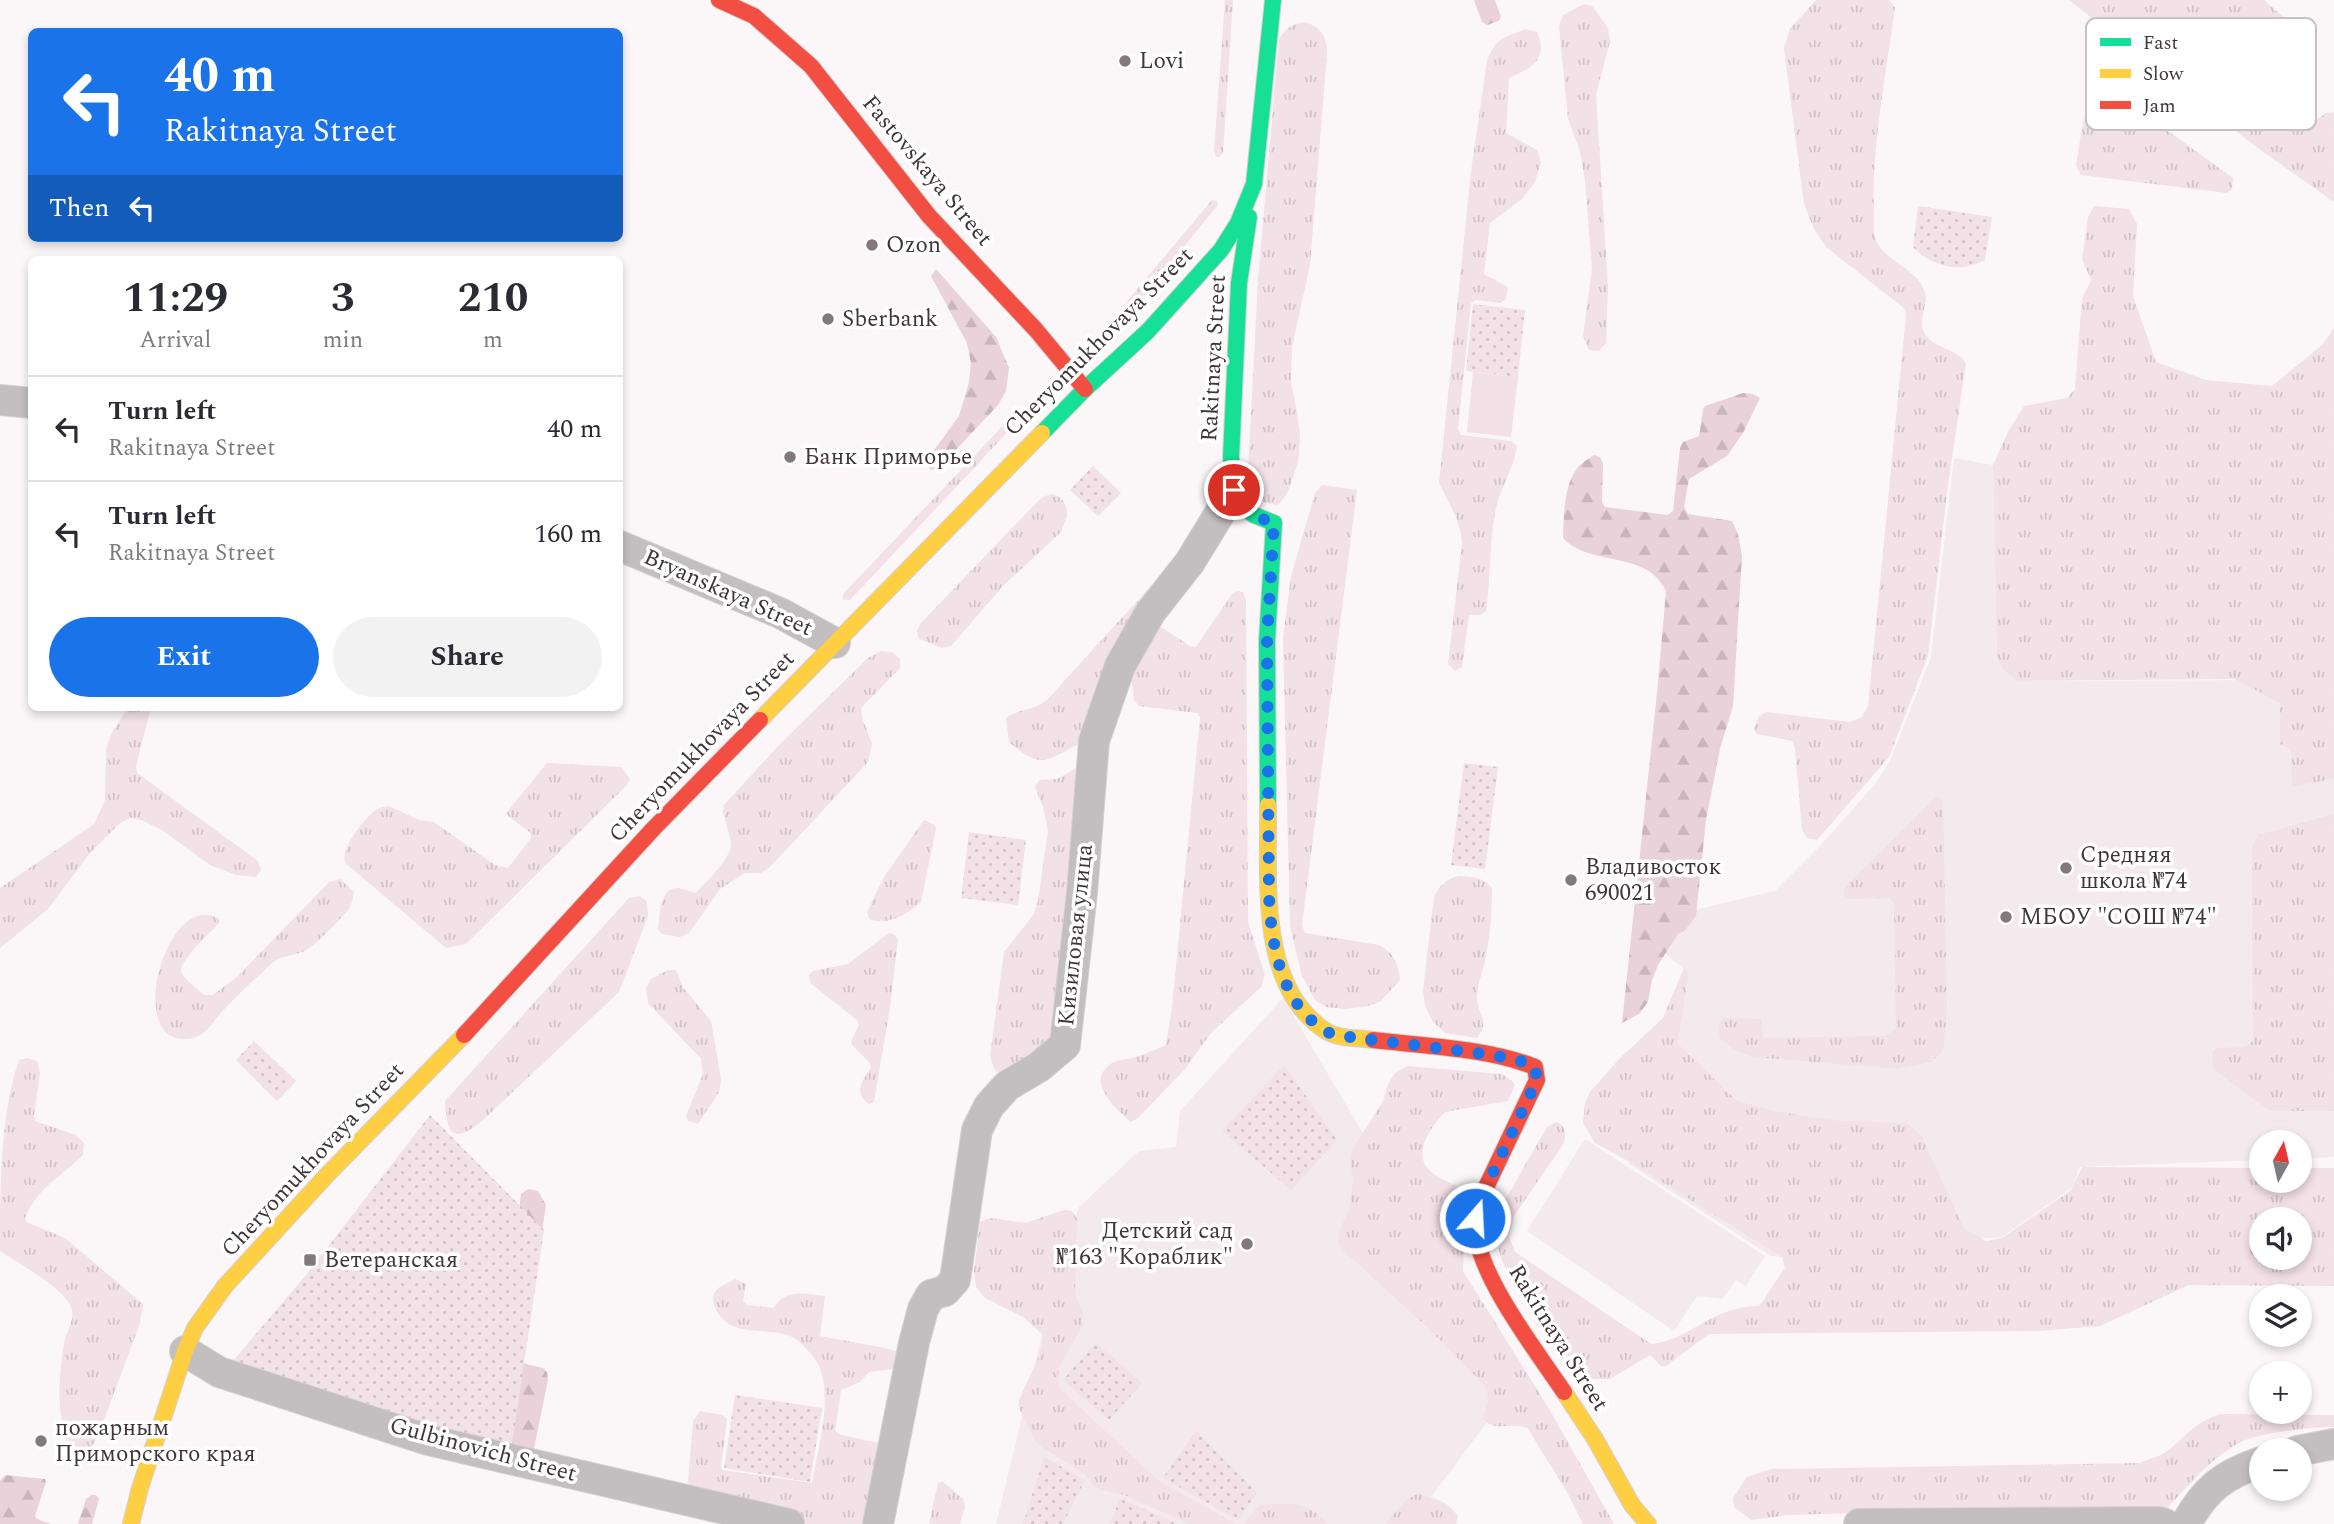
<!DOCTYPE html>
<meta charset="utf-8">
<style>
:root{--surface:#fff;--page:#f2f2f3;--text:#2b2b33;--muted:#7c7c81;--line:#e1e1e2;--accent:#1a73e8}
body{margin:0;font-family:Spectral,serif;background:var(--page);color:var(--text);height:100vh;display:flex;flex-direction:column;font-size:26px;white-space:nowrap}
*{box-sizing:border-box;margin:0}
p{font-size:23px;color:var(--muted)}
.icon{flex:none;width:38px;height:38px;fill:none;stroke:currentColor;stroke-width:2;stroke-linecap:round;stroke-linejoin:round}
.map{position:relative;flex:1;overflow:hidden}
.side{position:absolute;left:28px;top:256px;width:595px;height:455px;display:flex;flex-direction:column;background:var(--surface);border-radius:10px;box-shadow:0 4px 10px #0003}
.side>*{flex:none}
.banner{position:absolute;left:28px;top:28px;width:595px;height:214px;border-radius:10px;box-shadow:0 4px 10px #0003;background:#1a73e8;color:#fff;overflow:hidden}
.needle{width:46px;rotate:8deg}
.controls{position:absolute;left:2249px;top:1130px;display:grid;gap:14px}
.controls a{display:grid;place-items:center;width:63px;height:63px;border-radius:50%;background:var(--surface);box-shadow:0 4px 10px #0003;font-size:35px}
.pin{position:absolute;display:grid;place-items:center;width:60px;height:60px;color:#fff;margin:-30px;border:4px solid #fff;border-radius:50%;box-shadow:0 2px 7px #0007}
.me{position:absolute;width:77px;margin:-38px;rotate:19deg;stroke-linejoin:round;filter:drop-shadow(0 0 5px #0008)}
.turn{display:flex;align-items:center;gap:24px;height:147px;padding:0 21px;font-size:32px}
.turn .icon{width:91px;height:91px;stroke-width:2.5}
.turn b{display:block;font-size:49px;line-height:60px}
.then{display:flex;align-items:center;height:66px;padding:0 21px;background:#0003;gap:14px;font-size:26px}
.eta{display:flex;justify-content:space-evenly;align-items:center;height:119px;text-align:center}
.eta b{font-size:42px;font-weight:700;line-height:49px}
.cta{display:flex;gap:14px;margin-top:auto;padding:14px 21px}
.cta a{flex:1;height:80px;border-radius:42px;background:var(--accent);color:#fff;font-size:28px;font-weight:700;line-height:80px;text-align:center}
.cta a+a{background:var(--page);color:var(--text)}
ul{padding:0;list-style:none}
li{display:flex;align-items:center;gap:21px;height:105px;padding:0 21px;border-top:2px solid var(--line)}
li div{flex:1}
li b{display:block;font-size:26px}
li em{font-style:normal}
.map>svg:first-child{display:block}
</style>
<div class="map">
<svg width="2334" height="1524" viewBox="0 0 2334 1524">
<defs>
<pattern id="grass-tufts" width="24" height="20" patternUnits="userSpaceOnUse" patternTransform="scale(1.75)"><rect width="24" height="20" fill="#f2e1e7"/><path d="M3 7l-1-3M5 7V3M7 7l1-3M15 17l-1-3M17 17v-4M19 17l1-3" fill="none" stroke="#d1c2c7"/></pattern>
<pattern id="forest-firs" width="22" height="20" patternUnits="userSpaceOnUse" patternTransform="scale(1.75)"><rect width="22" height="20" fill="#ead2db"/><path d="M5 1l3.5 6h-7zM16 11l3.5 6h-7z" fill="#cab5bd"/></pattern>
<pattern id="park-dots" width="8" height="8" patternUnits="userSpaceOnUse" patternTransform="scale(1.75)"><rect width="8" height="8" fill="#f2e1e7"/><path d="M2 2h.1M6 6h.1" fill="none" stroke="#d1c2c7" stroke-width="1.8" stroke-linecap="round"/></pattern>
</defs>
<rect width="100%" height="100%" fill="#fbf7f9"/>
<g fill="#f4e9ed">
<path d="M1954,458L1993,465L1997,657L2017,681L2285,680L2334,494V1157L2300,1159V1143H2261V1160L2079,1167L2073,1187L2002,1237L1889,1244L1888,1267L1771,1256L1629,1164L1678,1044L1689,973L1661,950L1694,910L1775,891L1821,845L1876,783L1891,759L1931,657Z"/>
<path d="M1283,998L1405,1204L1508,1394L1411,1524H996L1055,1282L1079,1207L1139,1151L1176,1147L1180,1111Z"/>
<path d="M1585,1139L1765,1256L1746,1286L1736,1280L1722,1299L1697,1296L1674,1331L1527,1231Z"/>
</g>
<g fill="url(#grass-tufts)" fill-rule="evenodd">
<path d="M1225,0H1233L1223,153L1219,157H1216L1214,151Z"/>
<path d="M1816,0H1889L1895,7C1886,74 1871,148 1874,215C1874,223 1873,234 1876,241C1887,263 1916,268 1924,290C1930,303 1917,318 1924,332C1932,349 1956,347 1966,363L1948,485L1928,656L1889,757L1817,840L1807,838L1802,830L1795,748L1792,741L1757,734L1754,729L1759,716L1766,712L1850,722L1862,717L1868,706L1906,315L1905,309L1826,247L1814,229L1804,204L1784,48L1790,29Z"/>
<path d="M2069,0H2264L2295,27L2294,36L2261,83L2263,88L2312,123L2326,113L2334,112V202L2259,149Z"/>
<path d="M1584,4L1592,6L1608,28L1610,41L1596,95L1608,287L1606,343L1599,351L1589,350L1583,336L1592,268L1585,180L1580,151L1568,119L1559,26L1563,15Z"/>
<path d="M1305,22C1320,27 1327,36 1327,52L1310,265L1292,347L1291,383L1297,412L1300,437L1298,463L1287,494L1278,505L1257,501L1248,471L1258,280L1279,39C1286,28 1292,24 1305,22Z"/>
<path d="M1526,29L1537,32C1549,60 1531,68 1509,78L1506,133L1537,150L1541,162L1535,182L1522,199L1490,223L1484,274L1508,287L1506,299L1501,303L1476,300L1471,303L1458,429L1461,435L1511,441L1517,446C1514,469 1499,489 1495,513C1489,545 1491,578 1486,611L1481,615H1469L1462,667L1455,671L1448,664L1462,544C1461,520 1449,504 1439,483L1471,171L1487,61C1495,38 1505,37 1526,29Z"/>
<path d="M2101,87L2110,89L2233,178L2232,189L2227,193L2081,175L2076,166C2080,144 2083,101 2101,87Z"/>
<path d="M1212,200L1217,201L1218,205L1135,306L1129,307L1126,305L1128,300Z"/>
<path d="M2094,206L2129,209L2137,224L2133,296L2156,362L2206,380L2272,386L2322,345L2334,328V779L2292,786L2291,750L2280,744V703L2234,679L2017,681L2003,669L1997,657L1993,465L2008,432L2024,406L2067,398L2075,389L2082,299L2091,280L2082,259L2088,217Z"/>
<path d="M1014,414L1019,416V420L850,600H844L842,598L844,593Z"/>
<path d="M1322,485L1357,490L1302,925L1305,933L1379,945C1394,953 1398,963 1400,980L1381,1001L1368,1006L1346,1009L1326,1007L1315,1000L1302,976L1290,926L1283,638L1291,576L1315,493Z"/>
<path d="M1053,494L1062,499L1066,507L1067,516L1061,532L1002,587L951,646L942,648L919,639L917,631L920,624L1038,501L1045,496Z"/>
<path d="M1177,557L1078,744C1045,762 1040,769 1009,742L1006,718C1023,707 1032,712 1047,700Z"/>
<path d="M1237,591L1243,592L1246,600L1248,922L1265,975L1261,987L1211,1033L1185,1069L1138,1118L1131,1122C1117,1110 1086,1084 1109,1065C1116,1059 1127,1060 1135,1057C1146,1054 1156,1049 1166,1045L1172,1007L1200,717L1197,713L1139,706L1134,700L1130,666L1154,628L1161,627L1190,646L1196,647L1232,594Z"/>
<path d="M881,651L892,652L900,659V668L861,708L863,720L872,744L868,762L770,867L761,873H745L720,889L689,933L680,937L662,934L658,929C660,916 659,886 679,888C685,889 690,892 696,893C705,883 732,857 731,844C730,831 723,820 723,806L781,743L868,658Z"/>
<path d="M128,707H151L136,766L137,773L258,861L261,870L256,877L236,875L210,865L162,830L141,820L130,818L120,823L90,853L48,909L0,948V888L94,824L105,800L106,749L112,733Z"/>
<path d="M547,763L621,767L630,779L626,786L466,944L446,948L345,863C341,848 361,823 373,812C377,808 383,807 389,806L419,820L434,822L495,865L508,868L531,838V833L508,816L507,812Z"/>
<path d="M1085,763L1056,1039L1004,1075L995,1071L990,1056L1004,952L1034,914L1038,901L1048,831L1043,807L1035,787L1039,780L1057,779Z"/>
<path d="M1937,796L1943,801L1947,1010L1943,1051L1931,1062L1897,1069L1753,1057L1735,1050L1720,1038L1718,1028L1720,1022L1724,1018L1761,1019L1763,1038L1886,1036L1896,1029L1894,904L1890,898L1849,899L1843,894L1845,887Z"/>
<path d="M2334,814V1111H2270L2213,1069L2212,1052L2216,1048L2244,1047L2253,1041L2252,847L2258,835Z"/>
<path d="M924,820L935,825L936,828L921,902C909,913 886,927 869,919L867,912L884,877Z"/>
<path d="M1459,876C1472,877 1484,877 1492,888C1492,913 1490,941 1484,965C1481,977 1477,985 1477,997C1477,1015 1491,1020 1477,1038L1445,1033L1433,1022L1425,1006L1423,990L1434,897C1440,885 1446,879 1459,876Z"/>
<path d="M340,879L354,892C353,896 352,903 350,907C347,913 314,946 308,949C295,957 281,954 270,965C253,981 235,997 220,1014C214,1020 209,1030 202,1034C194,1039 185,1040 176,1038C130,1026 169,892 218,918L219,923C211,932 180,960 181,971C183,979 198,989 204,995H213L238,976L329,882Z"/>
<path d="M640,896L647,902L648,916L619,992L481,1122C451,1145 447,1133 445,1101L629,898Z"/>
<path d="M889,933L895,935L898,939L890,1008L874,1102L869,1104C853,1093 862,1080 871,1068L870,1063L852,1045L851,1041L859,1025L857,1020L810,983L809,975L813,971L848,964Z"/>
<path d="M1684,968L1689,973L1678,1044L1737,1101L1779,1112L1840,1121L1906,1123L1921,1135L1964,1229L1986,1241L2002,1238L2071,1190L2082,1167L2261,1168V1181H2300V1168H2334V1286L2189,1285L2100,1326L2039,1331L1709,1334L1666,1366H1661L1650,1355L1610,1379H1593L1578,1371L1519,1292L1502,1261L1494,1233L1504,1202L1547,1127L1556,1122C1566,1126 1566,1133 1564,1143L1514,1216L1509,1236L1515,1252L1651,1344C1691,1340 1711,1306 1759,1306L1785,1268L1782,1257L1633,1164L1595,1143L1583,1123L1585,1103L1590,1092L1619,1059L1663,1018ZM2261,1220H2300V1258H2261Z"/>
<path d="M668,970H676L682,986L711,1021L721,1080L719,1092L698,1124L688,1121L686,1116L703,1074L701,1059L648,1003L646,988L651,979Z"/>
<path d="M27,1058L37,1061L40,1073L34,1115L35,1121L76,1135L84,1143L83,1155C62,1176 36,1189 25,1218L26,1222L65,1238L143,1304L140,1323L98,1436C92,1446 90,1452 77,1452C53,1427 59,1376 64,1343C66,1331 76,1320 71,1307C64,1288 18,1263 0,1251C0,1191 0,1115 19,1060Z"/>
<path d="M1407,1066L1502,1074L1511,1080L1515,1085L1508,1101L1445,1112C1432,1126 1411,1153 1430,1171C1439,1179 1454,1184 1464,1190L1465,1227L1463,1271L1548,1407L1614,1524H1583L1567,1492L1528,1429C1514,1420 1493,1434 1483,1418L1488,1402L1487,1388L1427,1327L1345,1252L1338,1243L1339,1232L1349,1209L1353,1182L1350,1161L1352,1150L1383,1101L1388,1084L1395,1073Z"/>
<path d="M1064,1210L1072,1211L1077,1219L1075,1294L1083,1314L1082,1327L1059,1367L1058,1380L1060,1389L1159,1481L1236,1524L1244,1523L1260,1505C1290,1503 1306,1500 1328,1524H1190L1122,1494L1102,1490L1094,1486L1085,1474L1045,1449L1035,1441L1019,1408V1400L1039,1356L1044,1336L1023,1317L985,1298L976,1287L974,1271L980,1222L990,1218L1026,1223Z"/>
<path d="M735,1279L746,1284L743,1301L747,1305L774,1308C785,1288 805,1294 825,1296L820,1336L885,1348L898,1352L894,1369L869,1372L860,1382L841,1390L835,1431L841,1435L878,1443L881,1448L866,1524H770L694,1497L688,1481L693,1421L700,1411L723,1415L727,1419L721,1467L723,1470L812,1483C818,1448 833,1399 819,1366C816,1358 802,1343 794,1338C770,1324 726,1342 714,1304C709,1289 724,1285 735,1279Z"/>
<path d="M2220,1414L2334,1415V1427C2312,1427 2255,1433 2237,1444C2209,1460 2186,1488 2164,1512H1889L1789,1515L1751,1520L1734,1507L1733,1498L1747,1477L1771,1469L2140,1463C2148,1459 2159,1457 2166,1452C2188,1435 2192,1424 2220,1414Z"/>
<path d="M942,1481L963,1499L965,1507L960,1524H929L938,1483Z"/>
<path d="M1418,1494C1435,1498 1450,1502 1458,1517L1456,1524H1385L1407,1499Z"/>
</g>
<g fill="url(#forest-firs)">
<path d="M1474,0H1495L1501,17L1499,21L1487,25L1482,22Z"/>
<path d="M936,269L996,337L1009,368L1006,391L998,405L938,469L931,470L927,466L926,461L959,416L969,382L971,363L967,343L931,276Z"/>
<path d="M1743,393L1753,394L1760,398L1743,433L1727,456L1689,479L1684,507L1688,514L1732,521L1738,534L1742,556L1733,706L1720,749L1706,820L1696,916L1686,929L1678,934L1658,965L1652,980L1648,1002L1639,1014L1622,1023L1657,693L1666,591C1648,550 1589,567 1563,538C1564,515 1563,483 1580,465C1584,461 1590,458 1594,455L1600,457L1603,464L1602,502L1605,507L1668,515L1673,511L1680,448L1683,442L1699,436L1703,409L1705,406Z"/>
<path d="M528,1189L538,1191L546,1205L527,1330L520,1246V1202L521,1194Z"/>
<path d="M511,1360L543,1368L547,1372L548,1380L533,1453L487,1449Z"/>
<path d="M5,1475L45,1479L46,1482L35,1516L37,1519L51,1524H0V1481Z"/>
<path d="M91,1495H96L99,1499L92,1524H78L86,1499Z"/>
</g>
<g fill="url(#park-dots)">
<path d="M1918,206L1992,217L1985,260C1959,274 1933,267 1913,247Z"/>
<path d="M1473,304L1525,310L1518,377L1466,371Z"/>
<path d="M1093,466L1121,493L1098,516L1070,490Z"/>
<path d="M1464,763L1498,767L1485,869L1451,865Z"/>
<path d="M969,832L1026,840L1018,905L961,898Z"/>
<path d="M254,1041L296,1081L277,1101L236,1060Z"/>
<path d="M1284,1065L1337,1140L1291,1190L1222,1131Z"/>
<path d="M430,1115L544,1230L510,1457L233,1361L306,1275Z"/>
<path d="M1096,1343L1142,1383L1109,1420L1063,1380Z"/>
<path d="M735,1395L822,1408L810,1482L724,1468Z"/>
<path d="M1196,1431L1257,1492L1238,1520L1163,1478Z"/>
<path d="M1044,1457L1085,1480L1063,1524H1023Z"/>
<path d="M1120,1499H1121L1177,1524H1109Z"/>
</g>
<path fill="#f2e1e7" d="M1473,372L1518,377L1511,437L1467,432Z"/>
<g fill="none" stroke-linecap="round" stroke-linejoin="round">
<g stroke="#d5d1d3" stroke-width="32">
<g id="street">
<path d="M0,400L32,403"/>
<path d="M620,546L780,613L835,643"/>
<path d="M185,1351L219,1372L428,1440L789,1524"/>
<path d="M2297,1451L2334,1444"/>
<path d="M878,1524L914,1343L923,1309L931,1295L945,1291L955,1280L977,1130L989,1106L1007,1086L1039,1067L1065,1045L1082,893L1094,741L1120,666L1150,613L1190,562L1234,490"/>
<path d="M1859,1524L2158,1522L2165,1524"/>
<path d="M2186,1524C2205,1489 2223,1475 2261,1462"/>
</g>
</g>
<g stroke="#d5d1d3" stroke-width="18">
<g id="fast">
<path d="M1249,217L1239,283L1231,457L1234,490L1243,507L1254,515L1274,523L1267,640L1268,805"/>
<path d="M1042,433L1085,389L1148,331L1221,250L1238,223L1254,184L1273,0"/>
</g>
</g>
<g stroke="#d5d1d3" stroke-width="18">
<g id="slow">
<path d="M760,720L1042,433"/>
<path d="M1268,805C1269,870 1259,968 1309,1017C1316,1024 1325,1032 1335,1035C1347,1039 1361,1038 1373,1040"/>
<path d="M1564,1392L1595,1439L1632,1505L1648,1524"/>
<path d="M131,1524L140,1488L185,1351L195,1328L225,1286L327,1175L464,1035"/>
</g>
</g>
<g stroke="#d5d1d3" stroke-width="18">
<g id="jam">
<path d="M719,0L754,16L811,66L929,216L1036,330L1085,389"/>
<path d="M464,1035L654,828L760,720"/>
<path d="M1373,1040C1423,1046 1488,1048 1535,1067L1537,1080L1479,1202C1478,1207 1475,1213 1475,1218C1471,1268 1536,1350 1564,1392"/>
</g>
</g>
<use href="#street" stroke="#c3bec0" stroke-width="30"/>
<use href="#fast" stroke="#16e098" stroke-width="16"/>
<use href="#slow" stroke="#ffcf43" stroke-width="16"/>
<use href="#jam" stroke="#f24e42" stroke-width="16"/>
</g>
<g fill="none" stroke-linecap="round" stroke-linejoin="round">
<path stroke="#1a73e8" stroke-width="12" stroke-dasharray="0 21.6" d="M1234,490C1244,509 1253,517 1274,523L1267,639L1269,895C1271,946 1282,1012 1334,1035L1493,1055L1518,1060L1535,1067L1537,1080L1479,1202L1475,1218"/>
</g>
<g fill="#83797d" stroke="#fff" stroke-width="2.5">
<circle cx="1125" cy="61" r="7"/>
<circle cx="872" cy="245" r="7"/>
<circle cx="828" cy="319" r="7"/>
<circle cx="790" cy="457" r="7"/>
<circle cx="2066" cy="868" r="7"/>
<circle cx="1571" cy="880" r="7"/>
<circle cx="2006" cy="917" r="7"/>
<circle cx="1247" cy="1244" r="7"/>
<rect x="303" y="1253" width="14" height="14" rx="3.5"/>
<circle cx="41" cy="1441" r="7"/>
</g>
<g text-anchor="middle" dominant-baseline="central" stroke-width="7" stroke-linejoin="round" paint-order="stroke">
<g font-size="23" fill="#42353a" stroke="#fff" text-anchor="start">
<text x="1139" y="61">Lovi</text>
<text x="886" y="245">Ozon</text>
<text x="842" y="319">Sberbank</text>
<text x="804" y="457">Банк Приморье</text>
<text x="2080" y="855">Средняя<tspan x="2080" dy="26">школа №74</tspan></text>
<text x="1585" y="867">Владивосток<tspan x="1585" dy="26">690021</tspan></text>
<text x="2020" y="917">МБОУ "СОШ №74"</text>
<text x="1233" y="1231" text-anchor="end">Детский сад<tspan x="1233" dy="26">№163 "Кораблик"</tspan></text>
<text x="324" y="1260">Ветеранская</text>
<text x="55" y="1428">пожарным<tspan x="55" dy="26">Приморского края</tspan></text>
</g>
<g font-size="23" fill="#42353a" stroke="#fff">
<text transform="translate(927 171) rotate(50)">Fastovskaya Street</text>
<text transform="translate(1099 342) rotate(-45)">Cheryomukhovaya Street</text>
<text transform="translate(1214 358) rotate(-87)">Rakitnaya Street</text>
<text transform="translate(728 593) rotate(24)">Bryanskaya Street</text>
<text transform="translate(702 747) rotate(-46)">Cheryomukhovaya Street</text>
<text transform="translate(1076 935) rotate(-84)">Кизиловая улица</text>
<text transform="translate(313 1160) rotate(-47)">Cheryomukhovaya Street</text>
<text transform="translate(1558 1338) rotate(58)">Rakitnaya Street</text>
<text transform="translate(483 1450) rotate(15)">Gulbinovich Street</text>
</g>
</g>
<rect x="2086" y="18" width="230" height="112" rx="10" fill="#fff" stroke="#c6c2c4" stroke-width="2"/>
<rect x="2100" y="38" width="31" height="8" fill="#16e098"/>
<rect x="2100" y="69" width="31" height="9" fill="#ffcf43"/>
<rect x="2100" y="101" width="31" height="8" fill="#f24e42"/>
<g font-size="19" fill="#42353a">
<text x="2143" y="49">Fast</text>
<text x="2143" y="80">Slow</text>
<text x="2143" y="112">Jam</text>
</g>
</svg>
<div class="controls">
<a><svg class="needle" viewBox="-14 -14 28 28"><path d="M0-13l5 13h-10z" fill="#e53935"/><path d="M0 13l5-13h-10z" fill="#7c7c81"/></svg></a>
<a><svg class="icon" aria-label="sound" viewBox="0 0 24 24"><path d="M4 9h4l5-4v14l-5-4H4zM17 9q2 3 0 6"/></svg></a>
<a><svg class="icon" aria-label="layers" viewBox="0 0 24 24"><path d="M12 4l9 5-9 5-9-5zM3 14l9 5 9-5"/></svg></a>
<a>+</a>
<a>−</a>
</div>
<div class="pin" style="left:1234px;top:490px;background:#d93025"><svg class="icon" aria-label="arrive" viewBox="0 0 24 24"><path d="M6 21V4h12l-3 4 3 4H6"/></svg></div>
<svg class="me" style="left:1475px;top:1218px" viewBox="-20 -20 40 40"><circle r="17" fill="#1a73e8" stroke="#fff" stroke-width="3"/><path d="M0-11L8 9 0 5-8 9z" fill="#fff"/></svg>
<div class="banner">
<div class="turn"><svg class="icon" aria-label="left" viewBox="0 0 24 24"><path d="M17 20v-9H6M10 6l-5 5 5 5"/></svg><div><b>40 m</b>Rakitnaya Street</div></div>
<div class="then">Then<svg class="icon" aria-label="left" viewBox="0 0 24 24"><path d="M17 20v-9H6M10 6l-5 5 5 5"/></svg></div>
</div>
<section class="side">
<div class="eta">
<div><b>11:29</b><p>Arrival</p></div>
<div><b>3</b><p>min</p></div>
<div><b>210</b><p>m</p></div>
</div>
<ul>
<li><svg class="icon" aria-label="left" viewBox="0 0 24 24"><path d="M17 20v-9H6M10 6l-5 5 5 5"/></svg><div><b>Turn left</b><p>Rakitnaya Street</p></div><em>40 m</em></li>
<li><svg class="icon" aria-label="left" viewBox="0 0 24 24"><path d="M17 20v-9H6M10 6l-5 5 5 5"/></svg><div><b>Turn left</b><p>Rakitnaya Street</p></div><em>160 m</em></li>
</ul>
<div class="cta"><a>Exit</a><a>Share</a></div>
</section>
</div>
